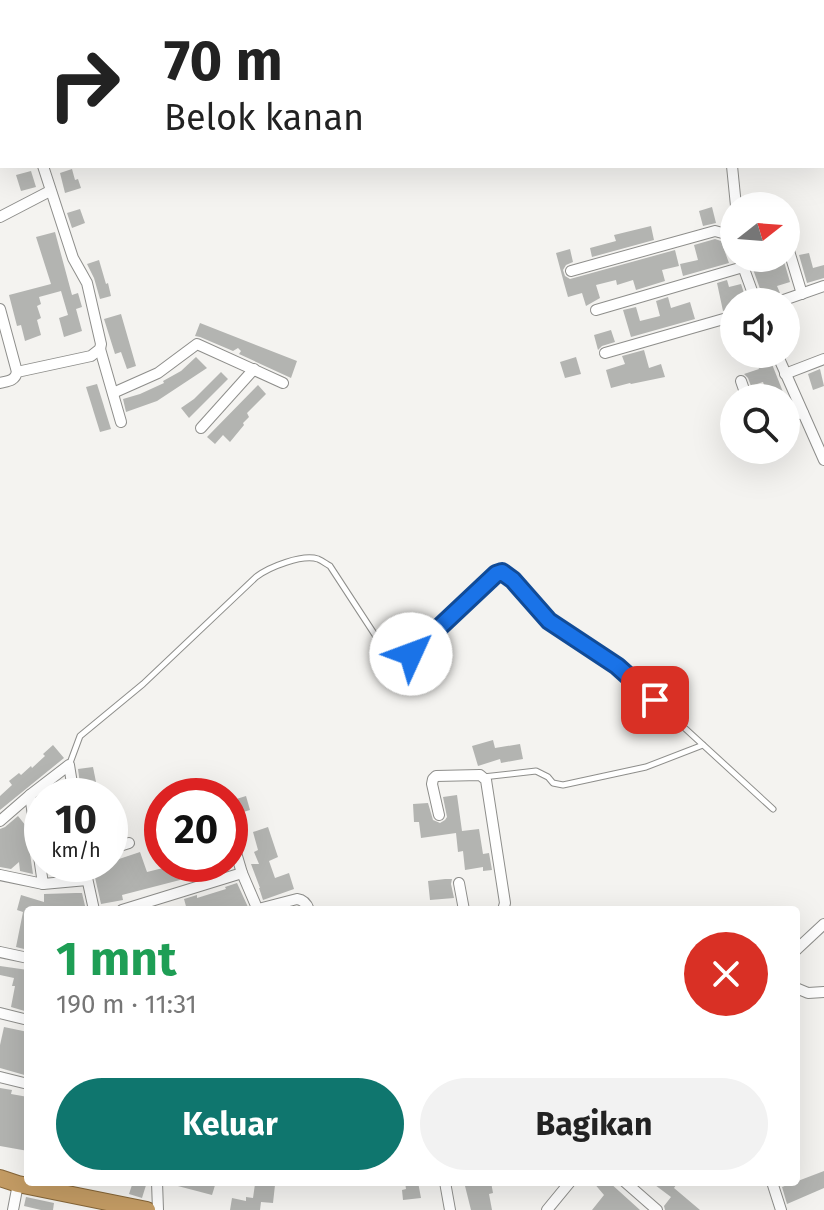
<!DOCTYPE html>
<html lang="id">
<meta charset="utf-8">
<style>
:root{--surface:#fff;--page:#f2f2f2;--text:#222;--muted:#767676;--accent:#0f766e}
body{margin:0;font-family:"Fira Sans",sans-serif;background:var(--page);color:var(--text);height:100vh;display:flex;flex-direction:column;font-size:30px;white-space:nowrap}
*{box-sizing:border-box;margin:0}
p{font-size:26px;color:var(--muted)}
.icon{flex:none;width:44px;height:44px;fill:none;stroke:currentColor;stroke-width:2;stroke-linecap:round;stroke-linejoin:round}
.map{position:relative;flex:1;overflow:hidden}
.panel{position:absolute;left:24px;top:906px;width:776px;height:280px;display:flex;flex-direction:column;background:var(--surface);border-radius:8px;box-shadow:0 8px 32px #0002}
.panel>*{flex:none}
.top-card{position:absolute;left:0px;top:0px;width:824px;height:168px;box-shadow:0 8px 32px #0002;background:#fff;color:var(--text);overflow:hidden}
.needle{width:52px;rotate:73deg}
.fabs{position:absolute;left:720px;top:192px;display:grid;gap:16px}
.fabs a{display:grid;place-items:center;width:80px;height:80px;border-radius:50%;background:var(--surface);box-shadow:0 8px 32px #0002;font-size:40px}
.speed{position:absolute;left:24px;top:778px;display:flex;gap:16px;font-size:40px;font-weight:700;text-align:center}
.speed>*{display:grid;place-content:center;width:104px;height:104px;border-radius:50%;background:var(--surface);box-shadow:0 8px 32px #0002;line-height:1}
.speed small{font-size:20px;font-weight:400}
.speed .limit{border:12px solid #d22;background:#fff;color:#111}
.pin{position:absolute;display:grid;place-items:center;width:68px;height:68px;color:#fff;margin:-34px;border-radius:16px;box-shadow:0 4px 12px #0006}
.me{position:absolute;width:88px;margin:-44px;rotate:47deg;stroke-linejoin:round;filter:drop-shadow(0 0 6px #0008)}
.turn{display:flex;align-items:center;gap:28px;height:168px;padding:0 32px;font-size:36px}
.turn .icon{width:104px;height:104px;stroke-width:2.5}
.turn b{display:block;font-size:56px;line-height:68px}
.round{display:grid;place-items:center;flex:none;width:84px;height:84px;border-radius:42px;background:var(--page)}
.headline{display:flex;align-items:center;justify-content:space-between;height:136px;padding:0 32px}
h1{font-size:48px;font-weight:700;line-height:60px;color:#1e9e55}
.cta{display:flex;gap:16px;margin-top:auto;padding:16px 32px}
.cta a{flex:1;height:92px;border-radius:48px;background:var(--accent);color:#fff;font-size:32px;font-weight:700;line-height:92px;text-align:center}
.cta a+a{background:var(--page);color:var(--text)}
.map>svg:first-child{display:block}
</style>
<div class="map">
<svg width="824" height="1210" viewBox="0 0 824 1210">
<rect width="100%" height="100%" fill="#f4f3f0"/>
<g fill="#b3b4b1">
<path d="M72,169L75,180L78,179L81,188L65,193L60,173Z"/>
<path d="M31,171L36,187L21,191L16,175Z"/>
<path d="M712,207L716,223L703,226L699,211Z"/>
<path d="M80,209L85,223L72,228L67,213Z"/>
<path d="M651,226L654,240L592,257L590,248L616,241L614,235Z"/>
<path d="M55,232L72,295L78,293L82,307L76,309L82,331L64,337L59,318L68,315L61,291L39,297L41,304L37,306L41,318L37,320L41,335L25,341L21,325L17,326L9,295L51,284L36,237Z"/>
<path d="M715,239L721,241L729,263L683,276L680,264L698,260L694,245Z"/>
<path d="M570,249L573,262L566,265L563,270L565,276L570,279L675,250L679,266L662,270L665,281L636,290L633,280L617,285L616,280L596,285L600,298L586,306L582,293L568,297L564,283L556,253Z"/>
<path d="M809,253L813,268L824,265V278L807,283L799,255Z"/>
<path d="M749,258H783L790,282L777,286L780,293L764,300Z"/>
<path d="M99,260L106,284L108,283L111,296L100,299L94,278L87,264Z"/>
<path d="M727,280L729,287L741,284L747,302H734V308L723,311L717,283Z"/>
<path d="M668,297L671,308L690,302L695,319L631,337L623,310L636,307L640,321L660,316L656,301Z"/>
<path d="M121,314L136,366L127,369L121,352L115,354L104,319Z"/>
<path d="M200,323L297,361L291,378L239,354L241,351L238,348L233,351L200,337L195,336Z"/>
<path d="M611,330L615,342L602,346L598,350L594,335Z"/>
<path d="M644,350L649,368L661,364L665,377L631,384L630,383L611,388L606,370L625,364L622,356Z"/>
<path d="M754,354H768L783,392L768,397L763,382L751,386L748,378L744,374L759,369Z"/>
<path d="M196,357L207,368L157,401L126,412L123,399L140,394L164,383L163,381L181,371Z"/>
<path d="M576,357L581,374L565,378L560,362Z"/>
<path d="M820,369L824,386L813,390L808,374Z"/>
<path d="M221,372L228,379L189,418L181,408L194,399Z"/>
<path d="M97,384L111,429L100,432L86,387Z"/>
<path d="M258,385L266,394L247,413L249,417L243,423L244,425L230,442L223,435L215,444L207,437Z"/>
<path d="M493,740L495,748L520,744L523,759L501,763L500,759L478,766L472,746Z"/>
<path d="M53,745L64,758L0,810V796L12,785L9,781L19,773L21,775L31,766L32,768L45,756L43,754Z"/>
<path d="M93,767L96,782L80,784L78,769Z"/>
<path d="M457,795L462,831L479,829L483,854L489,853L492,870L483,871V867L465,870L463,851L458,852L456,833L421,838L419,822H414L413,804L428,803L433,820L440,823L445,820L447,817L443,797Z"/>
<path d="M246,796L250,810L230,816V801Z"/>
<path d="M18,816L26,826L33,874L20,871L19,862L11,869L0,867V829L5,827Z"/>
<path d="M268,827L278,857L269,861L275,878L289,873L294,889L263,900L259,888H260L251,864H259L254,852L258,850L253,832Z"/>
<path d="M140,852L147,872L175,865L180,880L122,895L123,900L101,904L92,864H110V862Z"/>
<path d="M48,864H76L78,873L67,874V871L50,874Z"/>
<path d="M445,879H452L451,884L454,898L430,900L428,881Z"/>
<path d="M237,883L248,907L238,910H187L184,899L197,895V898L226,889L225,887Z"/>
<path d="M76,893H82L86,910H28V950L16,947L23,912L17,910L21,895L44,902V894Z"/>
<path d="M0,966L28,970L25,990L28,991V1012L11,1007L15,986H12L14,978L0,975Z"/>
<path d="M4,1027L28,1032V1076L0,1068V1045Z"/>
<path d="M0,1088L12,1090L11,1094L28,1097V1151L0,1146Z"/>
<path d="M824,1171V1188L787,1204L782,1187Z"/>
<path d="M133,1182H147L142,1198L129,1194Z"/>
<path d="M175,1182H216L212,1195L174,1185Z"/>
<path d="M405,1182H418L421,1198L403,1200L402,1190L406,1189Z"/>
<path d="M464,1182H491L493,1193L489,1194L492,1210H471Z"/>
<path d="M593,1182H609L640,1210H592L604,1195Z"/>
<path d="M651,1182H678L674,1188L700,1210H665L664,1206L671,1197Z"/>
<path d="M255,1184L275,1185L273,1203L261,1202L260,1210H230L232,1198L246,1201V1197L253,1198Z"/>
<path d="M26,1197L54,1203L53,1210H41L24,1206Z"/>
</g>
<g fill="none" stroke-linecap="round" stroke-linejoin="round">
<g stroke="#8e8e8b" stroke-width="7">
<g id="service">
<path d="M70,763L80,736L143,684L256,577C269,567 302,554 318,559C323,561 326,564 330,566L392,661L397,663L411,654L496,574L505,573L549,621L617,666L773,809"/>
<path d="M483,777L536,771L548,777L553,783L563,785L646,767L703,745"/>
</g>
</g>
<g stroke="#8e8e8b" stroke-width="12">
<g id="minor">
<path d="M126,0L127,2"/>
<path d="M450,0L451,2"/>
<path d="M139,2L142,0"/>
<path d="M822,14L824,13"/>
<path d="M0,114L2,113"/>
<path d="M732,166L736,206"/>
<path d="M0,217L50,191"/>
<path d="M786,241L802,294"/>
<path d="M740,258L756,302"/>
<path d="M571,271L715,231L726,234L734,243"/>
<path d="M778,302L824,286"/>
<path d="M0,309L17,372"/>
<path d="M596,310L743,267"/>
<path d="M100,349L121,422"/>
<path d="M605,353L734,316"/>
<path d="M777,354L824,460"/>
<path d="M785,374L824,359"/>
<path d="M741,381L747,398"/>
<path d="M0,383C8,381 15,381 17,372L91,356L100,349L101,344L87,283L73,258L43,166"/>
<path d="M113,393L158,373L197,344L283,383"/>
<path d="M786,417L803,413"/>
<path d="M201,428L254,369"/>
<path d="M30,795L43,884"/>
<path d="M439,815L432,784L433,779L436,776L480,775L486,780L505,903L503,910"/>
<path d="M0,821L30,795L69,765L74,796"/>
<path d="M231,836L242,873L257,908"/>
<path d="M110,849L129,843"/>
<path d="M84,864L94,910"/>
<path d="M0,875L43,884L87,880"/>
<path d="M459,883L464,910"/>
<path d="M122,910L242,873"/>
<path d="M255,910L297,899C304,900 307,904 309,910"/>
<path d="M796,950L824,924"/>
<path d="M0,952L28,958"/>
<path d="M796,988L808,993L824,992"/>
<path d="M0,1013L28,1020"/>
<path d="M0,1077L28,1084"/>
<path d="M157,1182L158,1210"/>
<path d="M445,1182L450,1210"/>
<path d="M625,1182L657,1210"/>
<path d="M772,1182L781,1210"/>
<path d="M13,1210L18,1184"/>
<path d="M547,1210L570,1182"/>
</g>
</g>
<g stroke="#856537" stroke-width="18">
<path id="trunk" d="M0,1178L18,1184L147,1210"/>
</g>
<use href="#service" stroke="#fff" stroke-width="5"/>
<use href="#minor" stroke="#fff" stroke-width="10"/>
<use href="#trunk" stroke="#c49c64" stroke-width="16"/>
</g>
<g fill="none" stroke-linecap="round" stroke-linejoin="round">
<g stroke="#114b97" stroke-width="20">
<path id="route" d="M411,654L496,574L502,572L513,580L549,621L617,666L655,700"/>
</g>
<use href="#route" stroke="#1a73e8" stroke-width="14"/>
</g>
</svg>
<div class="fabs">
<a><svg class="needle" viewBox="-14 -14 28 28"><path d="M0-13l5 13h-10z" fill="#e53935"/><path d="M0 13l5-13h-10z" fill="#767676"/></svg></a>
<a><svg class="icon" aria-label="sound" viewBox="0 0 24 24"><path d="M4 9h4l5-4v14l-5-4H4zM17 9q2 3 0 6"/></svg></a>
<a><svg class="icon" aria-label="search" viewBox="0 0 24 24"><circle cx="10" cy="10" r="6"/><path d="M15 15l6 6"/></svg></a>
</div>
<div class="speed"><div>10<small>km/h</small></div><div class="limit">20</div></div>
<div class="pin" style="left:655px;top:700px;background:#d93025"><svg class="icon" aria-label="arrive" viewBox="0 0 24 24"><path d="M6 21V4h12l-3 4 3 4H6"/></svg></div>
<svg class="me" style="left:411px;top:654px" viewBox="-20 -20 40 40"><circle r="19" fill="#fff"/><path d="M0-13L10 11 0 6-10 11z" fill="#1a73e8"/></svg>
<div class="top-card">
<div class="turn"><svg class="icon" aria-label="right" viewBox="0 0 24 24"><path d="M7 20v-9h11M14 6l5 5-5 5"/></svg><div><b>70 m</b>Belok kanan</div></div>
</div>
<section class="panel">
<div class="headline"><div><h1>1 mnt</h1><p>190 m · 11:31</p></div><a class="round" style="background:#d93025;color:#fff"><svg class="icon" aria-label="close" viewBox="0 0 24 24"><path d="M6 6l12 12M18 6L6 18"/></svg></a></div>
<div class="cta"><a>Keluar</a><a>Bagikan</a></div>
</section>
</div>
